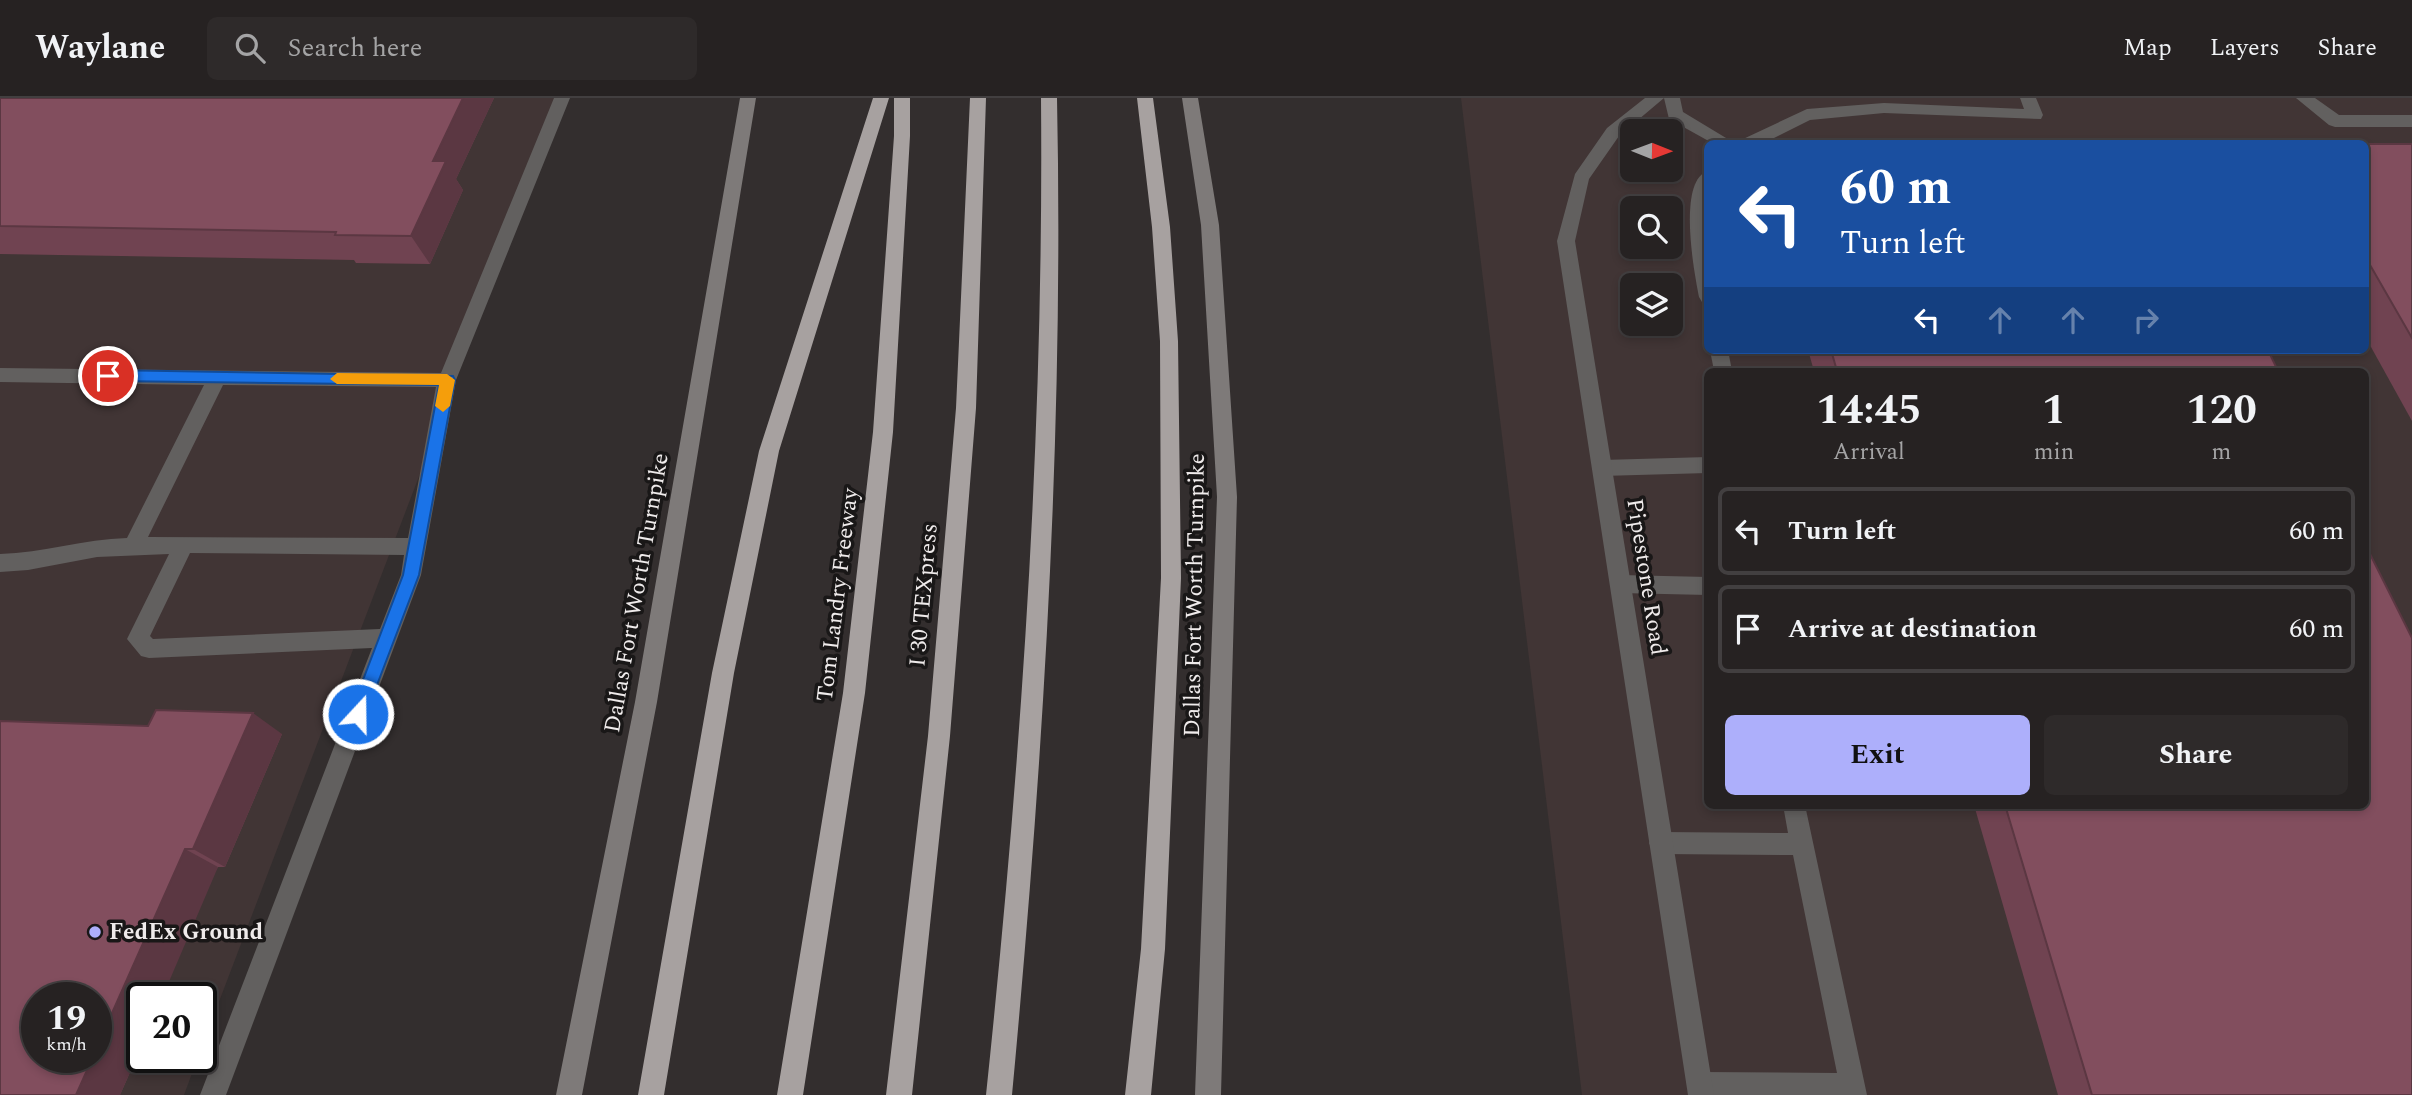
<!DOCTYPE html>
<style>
:root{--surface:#262222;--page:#2e2a2a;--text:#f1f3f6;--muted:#a4a4a5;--line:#423f40;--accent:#adaffb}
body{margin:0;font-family:Spectral,serif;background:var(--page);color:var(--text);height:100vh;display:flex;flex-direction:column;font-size:26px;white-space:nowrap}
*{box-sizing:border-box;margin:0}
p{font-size:23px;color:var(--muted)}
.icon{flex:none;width:38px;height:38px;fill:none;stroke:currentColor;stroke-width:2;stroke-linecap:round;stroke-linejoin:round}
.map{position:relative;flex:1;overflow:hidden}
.side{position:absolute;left:1704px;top:270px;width:665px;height:441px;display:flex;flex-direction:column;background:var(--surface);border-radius:10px;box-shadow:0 4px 10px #0003,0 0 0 2px var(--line)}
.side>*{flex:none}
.banner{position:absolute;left:1704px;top:42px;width:665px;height:214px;border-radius:10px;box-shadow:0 4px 10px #0003,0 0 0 2px var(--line);background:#1a4fa0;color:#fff;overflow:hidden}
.needle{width:46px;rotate:91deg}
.tools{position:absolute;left:1620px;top:21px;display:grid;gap:14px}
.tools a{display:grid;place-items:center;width:63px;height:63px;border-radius:10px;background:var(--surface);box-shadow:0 4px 10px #0003,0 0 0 2px var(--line);font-size:35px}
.speed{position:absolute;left:21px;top:884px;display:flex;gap:14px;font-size:35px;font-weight:700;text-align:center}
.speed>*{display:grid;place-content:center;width:91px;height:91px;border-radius:50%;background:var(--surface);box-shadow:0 4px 10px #0003,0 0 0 2px var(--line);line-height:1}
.speed small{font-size:18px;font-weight:400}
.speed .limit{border:4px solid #111;border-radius:10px;background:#fff;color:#111}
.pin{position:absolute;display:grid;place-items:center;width:60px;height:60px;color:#fff;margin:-30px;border:4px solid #fff;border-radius:50%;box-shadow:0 2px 7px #0007}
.me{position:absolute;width:77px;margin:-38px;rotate:21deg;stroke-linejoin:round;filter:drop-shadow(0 0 5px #0008)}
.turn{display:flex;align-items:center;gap:24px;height:147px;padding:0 21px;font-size:32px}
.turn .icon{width:91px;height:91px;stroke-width:2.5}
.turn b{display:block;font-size:49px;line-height:60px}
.lanes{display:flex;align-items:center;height:66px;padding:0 21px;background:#0003;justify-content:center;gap:35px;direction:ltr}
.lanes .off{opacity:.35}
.eta{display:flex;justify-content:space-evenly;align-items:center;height:119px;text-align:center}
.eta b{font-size:42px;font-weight:700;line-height:49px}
.primary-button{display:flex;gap:14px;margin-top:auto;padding:14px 21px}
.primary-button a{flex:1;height:80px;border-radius:10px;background:var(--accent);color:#111;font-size:28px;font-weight:700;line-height:80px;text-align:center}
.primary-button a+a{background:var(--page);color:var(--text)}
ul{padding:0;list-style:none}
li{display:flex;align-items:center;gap:21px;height:88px;margin:0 14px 10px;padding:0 7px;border:4px solid var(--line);border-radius:10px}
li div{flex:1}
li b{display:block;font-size:26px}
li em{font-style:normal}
header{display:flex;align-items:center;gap:42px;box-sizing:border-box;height:98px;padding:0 35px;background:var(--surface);border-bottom:2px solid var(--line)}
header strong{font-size:33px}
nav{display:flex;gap:38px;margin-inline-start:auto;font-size:24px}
.search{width:490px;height:63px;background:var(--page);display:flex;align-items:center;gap:18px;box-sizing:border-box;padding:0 24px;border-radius:10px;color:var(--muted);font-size:26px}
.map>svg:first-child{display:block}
</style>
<header>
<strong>Waylane</strong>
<div class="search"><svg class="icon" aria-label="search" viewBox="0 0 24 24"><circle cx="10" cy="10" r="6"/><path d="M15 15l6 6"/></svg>Search here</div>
<nav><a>Map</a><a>Layers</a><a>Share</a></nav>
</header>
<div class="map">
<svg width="2412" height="997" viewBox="0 0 2412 997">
<rect width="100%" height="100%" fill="#332e2e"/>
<g fill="#413535" fill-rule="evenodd">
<path d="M0,0H563L201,951V900H142V959H198L184,997H0ZM37,900H96V959H37Z"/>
<path d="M1461,0H2412V997H1582ZM1633,33H1671V72H1633ZM1708,46H2366V252H1708ZM1633,110H1671V149H1633ZM1633,187H1671V226H1633ZM1708,273H2366V707H1708Z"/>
</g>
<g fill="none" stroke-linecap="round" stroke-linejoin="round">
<g fill="#62605f" fill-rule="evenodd">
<path d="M554,0H570L456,282L421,477L226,997H200L372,550L149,560L141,558L127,541L169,456L97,459L28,472L0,474V456C43,455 84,441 127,440L204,287L0,284V270L441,275ZM223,287L436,289L408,440L148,439ZM190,455L404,457L401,477L380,531L153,541L150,538Z"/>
<path d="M1664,0H1680L1683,14L1736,46H1714L1669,21Z"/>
<path d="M2020,0H2036L2043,17L2041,21L1884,15L1810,22L1762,46H1739L1741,42L1807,11L1884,5L2024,11Z"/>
<path d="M2296,0H2315L2339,17H2412V29H2335L2329,27Z"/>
<path d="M1708,73V206L1702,204L1699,199C1694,174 1677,82 1708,73Z"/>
<path d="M1710,252H1728L1732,273H1714Z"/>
<path d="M1708,359V375L1602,378L1595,376L1592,370L1595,364L1602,362Z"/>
<path d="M1620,477L1708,479V497L1620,495L1613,492L1610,486L1613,480Z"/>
<path d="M1783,707H1805L1867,997H1693L1687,987L1691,978L1700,974L1837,975L1793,757L1661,756L1653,753L1649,745L1653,737L1661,734L1788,735Z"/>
</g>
<path fill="#62605f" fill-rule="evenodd" d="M1645,0H1664L1619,38L1589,81L1575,143L1714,997H1688L1557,143L1575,76L1607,30Z"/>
<g fill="#7e7a79" fill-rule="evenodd">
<path d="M740,0H756L657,604L582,997H556L635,604Z"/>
<path d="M1182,0H1198L1219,127L1237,399L1221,997H1195L1217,399L1201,127Z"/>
</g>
<g fill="#a7a1a0" fill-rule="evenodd">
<path d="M873,0H889L779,353L734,575L664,997H638L712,575L759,353Z"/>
<path d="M894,0H910V38L893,334L865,595L803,997H777L843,595L873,334L894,38Z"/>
<path d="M970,0H986L976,310L950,638L912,997H886L928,638L956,310Z"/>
<path d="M1041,0H1057C1064,335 1043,664 1012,997H986C1021,664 1044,335 1041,0Z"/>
<path d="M1137,0H1153L1170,129L1178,243L1181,480L1165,851L1151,997H1125L1141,851L1161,480L1160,243L1152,129Z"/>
</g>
</g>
<g fill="#704351">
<path d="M0,0H494L456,81L463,92L430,166L356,165L354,162L0,156Z"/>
<path d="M2366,46H2412V323L2366,240Z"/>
<path d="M1808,252H2268L2278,273H1814Z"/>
<path d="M148,628L282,636L225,769H218L142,900V947L120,997Z"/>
<path d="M1974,707H2366L2412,997H2058Z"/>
</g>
<g fill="#5b3742">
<path d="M463,0H494L456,81L463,92L430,166L411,138L433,63Z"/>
<path d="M253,615L282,636L225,769L193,751Z"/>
<path d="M185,751L218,769L162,900H142V947L120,997H76L93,959H96V951Z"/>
</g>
<g fill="#824e5e" stroke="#5b3742" stroke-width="2">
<path d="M0,0H463L433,63H446L411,138L335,137L336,134L0,128Z"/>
<path d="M2300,46V45L2354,46Z"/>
<path d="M2366,46H2412V240L2366,160Z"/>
<path d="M1831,252H2268L2278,273H1837Z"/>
<path d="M2366,448L2412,540V997H2092L2005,707H2366Z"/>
<path d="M156,612L253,615L193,751H185L96,951V900H37V959H93L76,997H0V623L148,628Z"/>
</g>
<path fill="#1a73e8" stroke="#114b97" stroke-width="2" d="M108,272L453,278L455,282L419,477L364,621L358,623L352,621L350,616L403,477L439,287L108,283L101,278Z"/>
<path fill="#f59e0b" d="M337,275L447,276L455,282L450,308L443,314L435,308L439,287L337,286L330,281Z"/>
<circle fill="#adaffb" stroke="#191717" stroke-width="2.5" cx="95" cy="834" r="7"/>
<g text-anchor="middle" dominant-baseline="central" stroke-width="7" stroke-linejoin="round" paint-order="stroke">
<g font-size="23" fill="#efebeb" stroke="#191717">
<text transform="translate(1646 479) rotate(81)">Pipestone Road</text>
<text transform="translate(637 495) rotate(-80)">Dallas Fort Worth Turnpike</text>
<text transform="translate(838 497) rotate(-83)">Tom Landry Freeway</text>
<text transform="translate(924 497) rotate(-85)">I 30 TEXpress</text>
<text transform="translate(1195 497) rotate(-89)">Dallas Fort Worth Turnpike</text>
</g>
<g font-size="23" font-weight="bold" fill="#efebeb" stroke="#191717" text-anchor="start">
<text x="109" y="834">FedEx Ground</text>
</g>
</g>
</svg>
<div class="tools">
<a><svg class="needle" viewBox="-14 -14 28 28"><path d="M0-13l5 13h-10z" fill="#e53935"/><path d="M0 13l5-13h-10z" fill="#a4a4a5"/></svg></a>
<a><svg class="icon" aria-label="search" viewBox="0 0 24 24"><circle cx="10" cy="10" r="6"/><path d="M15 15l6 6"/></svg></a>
<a><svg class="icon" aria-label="layers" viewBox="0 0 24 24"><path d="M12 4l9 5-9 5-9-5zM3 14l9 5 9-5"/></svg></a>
</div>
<div class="speed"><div>19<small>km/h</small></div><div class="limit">20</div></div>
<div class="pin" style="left:108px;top:278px;background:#d93025"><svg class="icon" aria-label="arrive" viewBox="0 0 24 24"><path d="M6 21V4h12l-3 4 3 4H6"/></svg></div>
<svg class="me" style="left:358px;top:616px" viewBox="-20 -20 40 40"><circle r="17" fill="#1a73e8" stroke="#fff" stroke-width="3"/><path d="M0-11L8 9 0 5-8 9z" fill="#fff"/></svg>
<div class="banner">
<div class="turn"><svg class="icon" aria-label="left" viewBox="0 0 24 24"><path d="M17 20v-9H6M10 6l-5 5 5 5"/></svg><div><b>60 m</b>Turn left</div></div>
<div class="lanes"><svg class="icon" aria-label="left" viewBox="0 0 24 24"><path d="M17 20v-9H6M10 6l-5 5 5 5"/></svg><svg class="icon off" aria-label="ahead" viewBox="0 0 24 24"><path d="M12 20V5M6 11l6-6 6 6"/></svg><svg class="icon off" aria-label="ahead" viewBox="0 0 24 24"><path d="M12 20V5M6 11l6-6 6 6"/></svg><svg class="icon off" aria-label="right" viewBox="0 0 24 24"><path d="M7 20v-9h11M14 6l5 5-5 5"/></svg></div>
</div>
<section class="side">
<div class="eta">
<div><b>14:45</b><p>Arrival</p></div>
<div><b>1</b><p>min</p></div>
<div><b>120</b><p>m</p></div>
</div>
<ul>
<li><svg class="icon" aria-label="left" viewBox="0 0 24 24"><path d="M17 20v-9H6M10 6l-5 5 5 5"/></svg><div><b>Turn left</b></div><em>60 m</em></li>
<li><svg class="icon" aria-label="arrive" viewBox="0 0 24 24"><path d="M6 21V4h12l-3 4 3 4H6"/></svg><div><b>Arrive at destination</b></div><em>60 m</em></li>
</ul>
<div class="primary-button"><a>Exit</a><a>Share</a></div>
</section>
</div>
